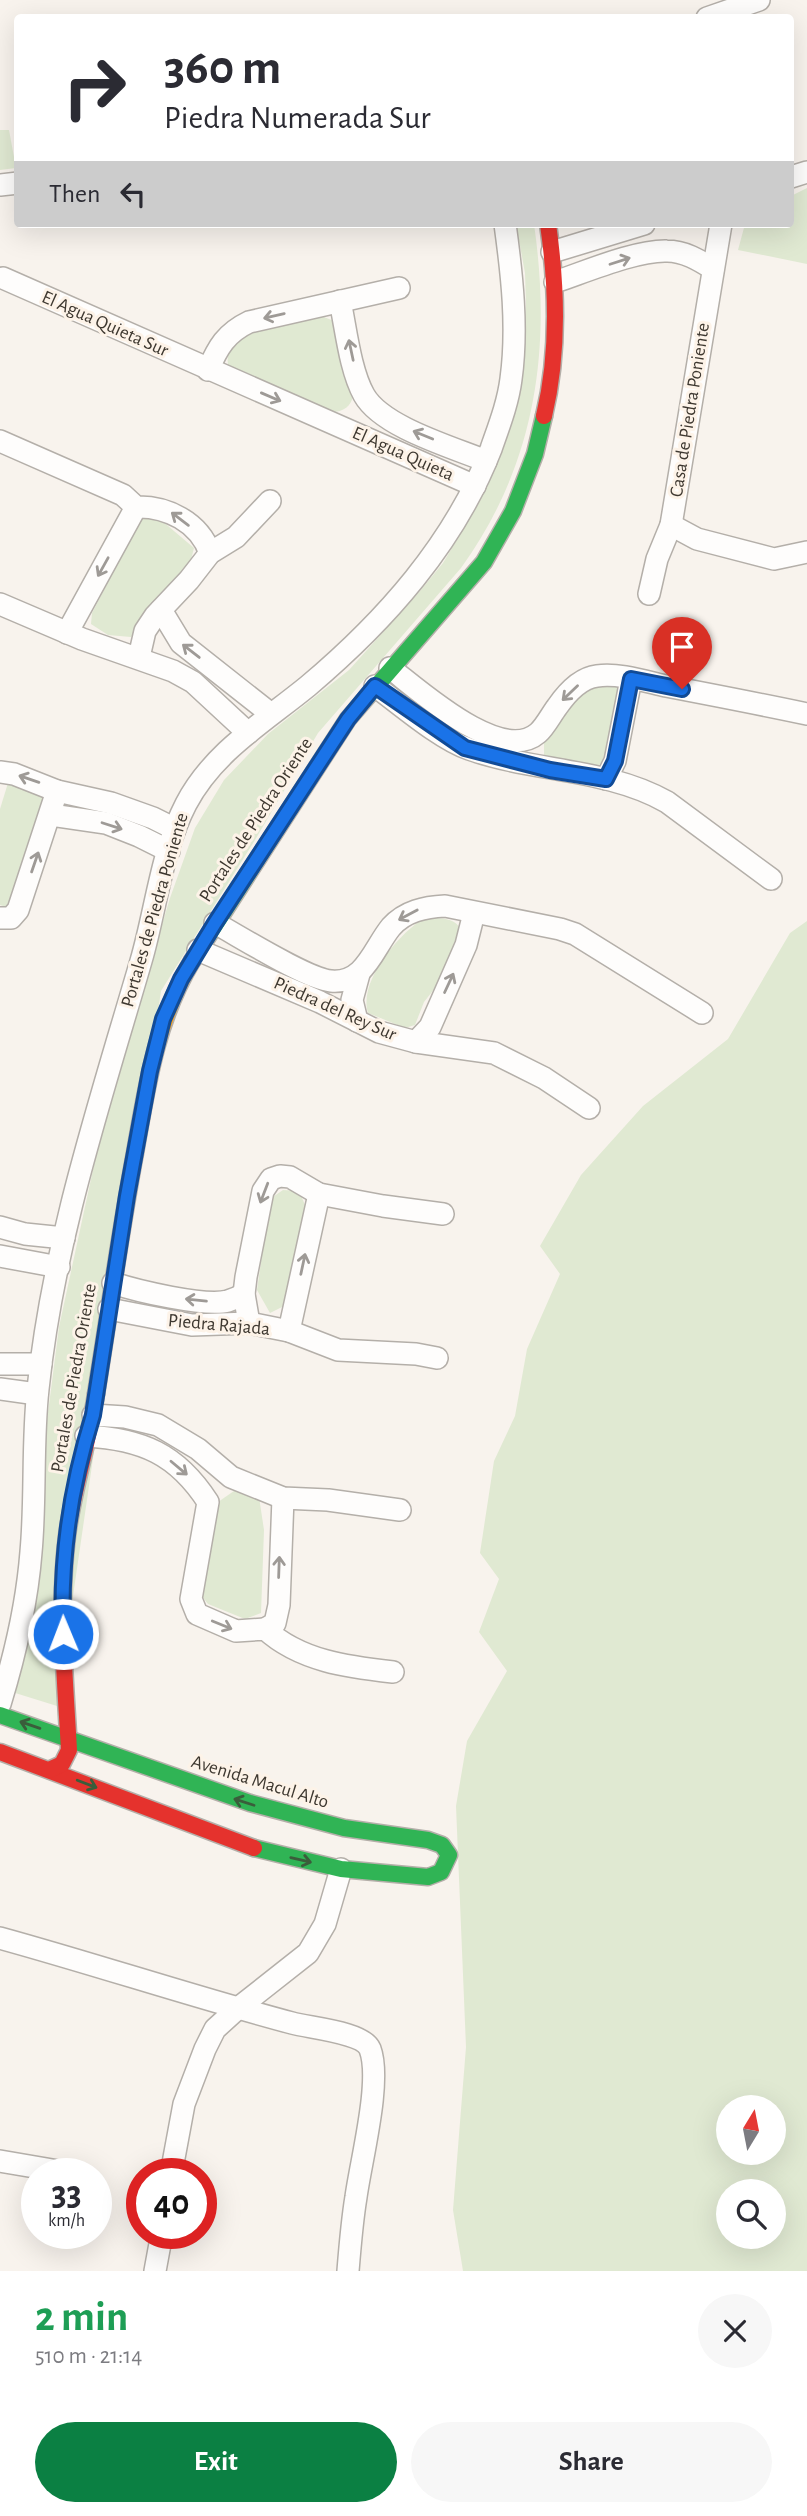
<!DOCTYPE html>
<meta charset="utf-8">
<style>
:root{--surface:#fff;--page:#f7f7f7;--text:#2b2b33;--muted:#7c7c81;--accent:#0b8043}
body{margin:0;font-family:"Alegreya Sans",sans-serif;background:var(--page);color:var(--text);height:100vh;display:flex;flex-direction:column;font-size:26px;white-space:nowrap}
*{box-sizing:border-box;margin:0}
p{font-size:23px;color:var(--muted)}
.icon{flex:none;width:38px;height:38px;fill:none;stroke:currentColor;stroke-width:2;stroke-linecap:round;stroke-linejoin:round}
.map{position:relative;height:2271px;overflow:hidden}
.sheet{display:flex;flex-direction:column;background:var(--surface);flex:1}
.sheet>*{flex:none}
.banner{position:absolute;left:14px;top:14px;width:780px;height:214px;border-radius:7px;box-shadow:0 7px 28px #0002;background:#fff;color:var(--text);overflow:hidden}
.needle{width:46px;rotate:10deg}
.fabs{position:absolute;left:716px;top:2095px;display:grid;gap:14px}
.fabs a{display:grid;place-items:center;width:70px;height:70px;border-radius:50%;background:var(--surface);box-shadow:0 7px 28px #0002;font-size:35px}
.speed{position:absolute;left:21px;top:2158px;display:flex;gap:14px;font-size:35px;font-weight:700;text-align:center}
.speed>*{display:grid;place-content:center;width:91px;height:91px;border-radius:50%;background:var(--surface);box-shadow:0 7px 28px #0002;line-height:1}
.speed small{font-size:18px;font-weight:400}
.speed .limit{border:10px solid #d22;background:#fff;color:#111}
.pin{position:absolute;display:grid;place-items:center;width:60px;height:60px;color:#fff;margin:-72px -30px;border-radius:50% 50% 50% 0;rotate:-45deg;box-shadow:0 0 7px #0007}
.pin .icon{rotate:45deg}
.me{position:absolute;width:77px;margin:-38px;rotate:359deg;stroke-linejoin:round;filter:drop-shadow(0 0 5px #0008)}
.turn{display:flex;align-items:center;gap:24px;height:147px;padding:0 35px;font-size:32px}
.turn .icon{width:91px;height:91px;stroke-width:2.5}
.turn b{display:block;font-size:49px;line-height:60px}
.then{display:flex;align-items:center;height:66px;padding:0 35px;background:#0003;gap:14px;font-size:26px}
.round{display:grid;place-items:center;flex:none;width:74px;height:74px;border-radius:37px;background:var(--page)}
.overview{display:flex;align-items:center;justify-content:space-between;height:119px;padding:0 35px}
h1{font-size:42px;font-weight:700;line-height:52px;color:#1e9e55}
.primary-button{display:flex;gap:14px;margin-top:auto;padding:14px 35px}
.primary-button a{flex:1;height:80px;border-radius:42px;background:var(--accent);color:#fff;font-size:28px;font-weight:700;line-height:80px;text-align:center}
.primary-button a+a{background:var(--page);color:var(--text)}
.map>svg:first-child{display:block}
</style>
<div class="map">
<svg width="807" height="2271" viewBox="0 0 807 2271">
<rect width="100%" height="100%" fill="#f8f3ed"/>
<g fill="#e0e9d2" fill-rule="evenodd">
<path d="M0,130H9L16,168L0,170Z"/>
<path d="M807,188V264L738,250L745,224H791V196Z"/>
<path d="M516,224H534C552,349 536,464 461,568L318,733L255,840L161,991L57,1706L12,1692L59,1327L104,1119L170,898L195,828L224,780L268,734L349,670L420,591L443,563L480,501L507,433L521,370L526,305L525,273Z"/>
<path d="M319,315L334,321L353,395C352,406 343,412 332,412L228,365C222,328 294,321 319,315Z"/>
<path d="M141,518L161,520L194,548L189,567L131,637L108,635L91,624L92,613Z"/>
<path d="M602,683L621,688L611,752L597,767L559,765L544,755V739L583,689Z"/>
<path d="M8,783L46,795L9,908L0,905V809Z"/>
<path d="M424,918C437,918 455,916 461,930L439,983L424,1002L415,1025L405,1028L368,1013C358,981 399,934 424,918Z"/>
<path d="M807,921V2271H463L453,2210L466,2047L456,1806L467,1741L507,1671L479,1632L499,1579L480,1553L494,1461L515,1416L527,1349L560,1274L540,1246L581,1175L643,1106L728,1039L790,933ZM728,2107H774V2152H728ZM728,2191H774V2236H728Z"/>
<path d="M283,1190L299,1191L305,1205L284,1306L270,1313L257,1290L270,1199Z"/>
<path d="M234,1491L259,1497L264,1530L261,1613L245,1619L208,1604L200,1594L218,1502Z"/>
</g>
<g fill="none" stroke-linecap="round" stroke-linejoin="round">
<g stroke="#b4afa9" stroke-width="24">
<g id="street">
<path d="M707,18L759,0"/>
<path d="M791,177L807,172"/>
<path d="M0,185L18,183"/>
<path d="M552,252L644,224"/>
<path d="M3,278L475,486"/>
<path d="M555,282C585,272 636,250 667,251C684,251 699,260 713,269"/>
<path d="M340,301C346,329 350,370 364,395C382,427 452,447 486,461"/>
<path d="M208,370C218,347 226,333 249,322L399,288"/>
<path d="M0,441L123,495L136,507C167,506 199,522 210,553"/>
<path d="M671,525L697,539L774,559L807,552"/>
<path d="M649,594L657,559L671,525L721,224"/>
<path d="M0,604L82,639L173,671L193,682L248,733"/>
<path d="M161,610L181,643L271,714"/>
<path d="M67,633L136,507"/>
<path d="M139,657L145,631L155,616L189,580L210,553L236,537L270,501"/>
<path d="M390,668C419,690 501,765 538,733C545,727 551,715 557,707C566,694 580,678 597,676C619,673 644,681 666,686C713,695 760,704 807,714"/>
<path d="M375,686C401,705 440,739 469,749C534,772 607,768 667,802L771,879"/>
<path d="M0,772L14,774L57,791L111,803L153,818L175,829"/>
<path d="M606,779L615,761L631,679"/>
<path d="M51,815L106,823L139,836L169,851"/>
<path d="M0,918H11L18,910L57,791"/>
<path d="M215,923C239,936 307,979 331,981C365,984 373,949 391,927C405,911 425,907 445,906L560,929L575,934L702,1013"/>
<path d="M198,950L320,1002L379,1032L416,1042L494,1053L544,1078L589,1108"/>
<path d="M357,1021L352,1000L359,974"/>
<path d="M416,1042L430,1027L466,945L474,913"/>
<path d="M0,1227L25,1234L64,1238"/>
<path d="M0,1256L59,1267"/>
<path d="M113,1283C137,1291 205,1307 228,1301C234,1299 239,1297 244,1294"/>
<path d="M109,1309L192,1325L249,1323L289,1331L338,1350L416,1354L437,1358"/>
<path d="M249,1323L244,1294L246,1277L263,1191L271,1179L280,1176L290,1177L319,1194L383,1206L443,1214"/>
<path d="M289,1331L319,1194"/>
<path d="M0,1364H41"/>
<path d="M0,1389L37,1394"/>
<path d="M93,1415L125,1417L158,1425L198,1449L231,1477L283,1498L328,1500L400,1510"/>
<path d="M86,1436C142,1439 177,1454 208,1502L191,1599L197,1614L236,1631L265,1629C300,1661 348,1667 393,1672"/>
<path d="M265,1629L275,1623L279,1605L283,1498"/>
<path d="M0,1704C15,1655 27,1604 31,1552C36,1498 32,1443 38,1389C53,1243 100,1102 141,961C156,910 161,852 186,804C213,752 264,722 308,686C385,621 454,544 491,449C499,426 508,403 511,379C518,328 512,275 505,224"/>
<path d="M0,1938C98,1965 194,1997 292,2023C310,2028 363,2032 370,2049C382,2081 361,2160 356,2197C352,2221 350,2246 348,2271"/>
<path d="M0,2161L70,2173"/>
<path d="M171,2174L184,2104L205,2049L215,2029L237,2009L308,1953L325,1924L341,1869"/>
<path d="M155,2271L162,2233"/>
</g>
</g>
<g stroke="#b4afa9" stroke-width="19">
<g id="fast">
<path d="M192,961L348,719L484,562L513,511L535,454L544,416"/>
<path d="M0,1715L250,1803L344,1828L428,1840L442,1845L449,1855L441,1872L428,1877L341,1869L254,1848"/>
</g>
</g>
<g stroke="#b4afa9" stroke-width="19">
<path id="slow" d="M96,1394C109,1314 120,1233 135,1153C147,1085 156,1021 192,961"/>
</g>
<g stroke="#b4afa9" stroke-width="19">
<g id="jam">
<path d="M544,416C559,354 557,287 548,224"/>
<path d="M0,1752L254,1848"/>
<path d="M49,1770L62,1764L69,1750C65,1678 58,1608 67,1536C73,1488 89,1442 96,1394"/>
</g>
</g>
<use href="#street" stroke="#fefdfc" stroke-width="21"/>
<use href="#fast" stroke="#30b455" stroke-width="16"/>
<use href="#slow" stroke="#ff9f0a" stroke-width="16"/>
<use href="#jam" stroke="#e5322d" stroke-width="16"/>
</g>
<defs><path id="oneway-shaft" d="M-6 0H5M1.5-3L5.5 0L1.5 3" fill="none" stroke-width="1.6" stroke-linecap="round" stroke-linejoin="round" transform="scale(1.75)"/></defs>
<g stroke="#9e9a96">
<use href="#oneway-shaft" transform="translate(620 261) rotate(-18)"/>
<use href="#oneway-shaft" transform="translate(274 316) rotate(167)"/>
<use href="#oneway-shaft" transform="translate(351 350) rotate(-102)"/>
<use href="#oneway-shaft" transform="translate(271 397) rotate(23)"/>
<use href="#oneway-shaft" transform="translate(423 435) rotate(-158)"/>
<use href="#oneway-shaft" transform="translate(180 519) rotate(-143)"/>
<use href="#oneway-shaft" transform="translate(103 567) rotate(119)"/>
<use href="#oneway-shaft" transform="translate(191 651) rotate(-142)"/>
<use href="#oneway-shaft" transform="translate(570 693) rotate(136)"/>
<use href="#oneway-shaft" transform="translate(29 779) rotate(-161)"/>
<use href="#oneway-shaft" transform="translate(112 826) rotate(18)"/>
<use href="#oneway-shaft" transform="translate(35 862) rotate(-71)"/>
<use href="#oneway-shaft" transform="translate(408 915) rotate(152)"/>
<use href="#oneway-shaft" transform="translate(449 983) rotate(-65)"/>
<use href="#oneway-shaft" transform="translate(264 1193) rotate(111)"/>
<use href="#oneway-shaft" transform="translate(303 1264) rotate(-78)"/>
<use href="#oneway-shaft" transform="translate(196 1300) rotate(-174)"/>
<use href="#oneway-shaft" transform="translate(179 1468) rotate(40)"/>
<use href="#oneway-shaft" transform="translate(279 1567) rotate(-88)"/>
<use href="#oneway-shaft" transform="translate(222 1625) rotate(22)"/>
</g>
<g stroke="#3a5d3b">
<use href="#oneway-shaft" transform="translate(30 1725) rotate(-161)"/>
<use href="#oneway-shaft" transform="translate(87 1784) rotate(21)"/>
<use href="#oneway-shaft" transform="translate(244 1802) rotate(-162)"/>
<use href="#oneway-shaft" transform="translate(301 1860) rotate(13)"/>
</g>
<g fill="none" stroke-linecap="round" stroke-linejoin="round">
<g stroke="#114b97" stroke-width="18">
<path id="route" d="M63,1634C60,1561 71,1485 93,1415L127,1196L150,1071L163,1019L181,979L215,923L348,719L375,686L465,748L550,770L606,779L615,761L631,679L682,689"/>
</g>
<use href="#route" stroke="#1a73e8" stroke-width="12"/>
</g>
<g text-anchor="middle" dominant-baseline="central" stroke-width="6" stroke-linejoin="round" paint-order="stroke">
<g font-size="19" fill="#3e3830" stroke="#fdf3e8">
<text transform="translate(105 324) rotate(24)">El Agua Quieta Sur</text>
<text transform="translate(690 410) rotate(-81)">Casa de Piedra Poniente</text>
<text transform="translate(403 454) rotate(24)">El Agua Quieta</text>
<text transform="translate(256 820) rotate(-57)">Portales de Piedra Oriente</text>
<text transform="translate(155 910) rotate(-74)">Portales de Piedra Poniente</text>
<text transform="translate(335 1009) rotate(24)">Piedra del Rey Sur</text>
<text transform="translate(219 1325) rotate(5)">Piedra Rajada</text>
<text transform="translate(74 1378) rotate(-80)">Portales de Piedra Oriente</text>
<text transform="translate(260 1782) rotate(17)">Avenida Macul Alto</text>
</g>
</g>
</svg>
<div class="fabs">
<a><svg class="needle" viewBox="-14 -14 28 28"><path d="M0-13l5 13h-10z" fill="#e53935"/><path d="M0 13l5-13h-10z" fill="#7c7c81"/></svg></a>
<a><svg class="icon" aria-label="search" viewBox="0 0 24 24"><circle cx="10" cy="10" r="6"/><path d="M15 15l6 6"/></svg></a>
</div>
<div class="speed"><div>33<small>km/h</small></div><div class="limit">40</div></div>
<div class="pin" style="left:682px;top:689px;background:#d93025"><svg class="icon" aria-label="arrive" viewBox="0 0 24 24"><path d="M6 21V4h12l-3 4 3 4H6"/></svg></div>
<svg class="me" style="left:63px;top:1634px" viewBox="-20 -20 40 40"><circle r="17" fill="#1a73e8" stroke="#fff" stroke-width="3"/><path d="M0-11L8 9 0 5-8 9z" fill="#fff"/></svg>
<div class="banner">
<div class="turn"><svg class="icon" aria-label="right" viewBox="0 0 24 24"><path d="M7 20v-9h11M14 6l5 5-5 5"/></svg><div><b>360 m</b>Piedra Numerada Sur</div></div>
<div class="then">Then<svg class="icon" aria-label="left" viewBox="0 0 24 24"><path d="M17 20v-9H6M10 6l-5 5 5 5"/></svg></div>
</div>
</div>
<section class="sheet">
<div class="overview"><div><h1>2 min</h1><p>510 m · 21:14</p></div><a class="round"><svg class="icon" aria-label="close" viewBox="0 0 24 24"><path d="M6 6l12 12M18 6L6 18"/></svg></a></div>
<div class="primary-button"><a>Exit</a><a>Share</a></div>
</section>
